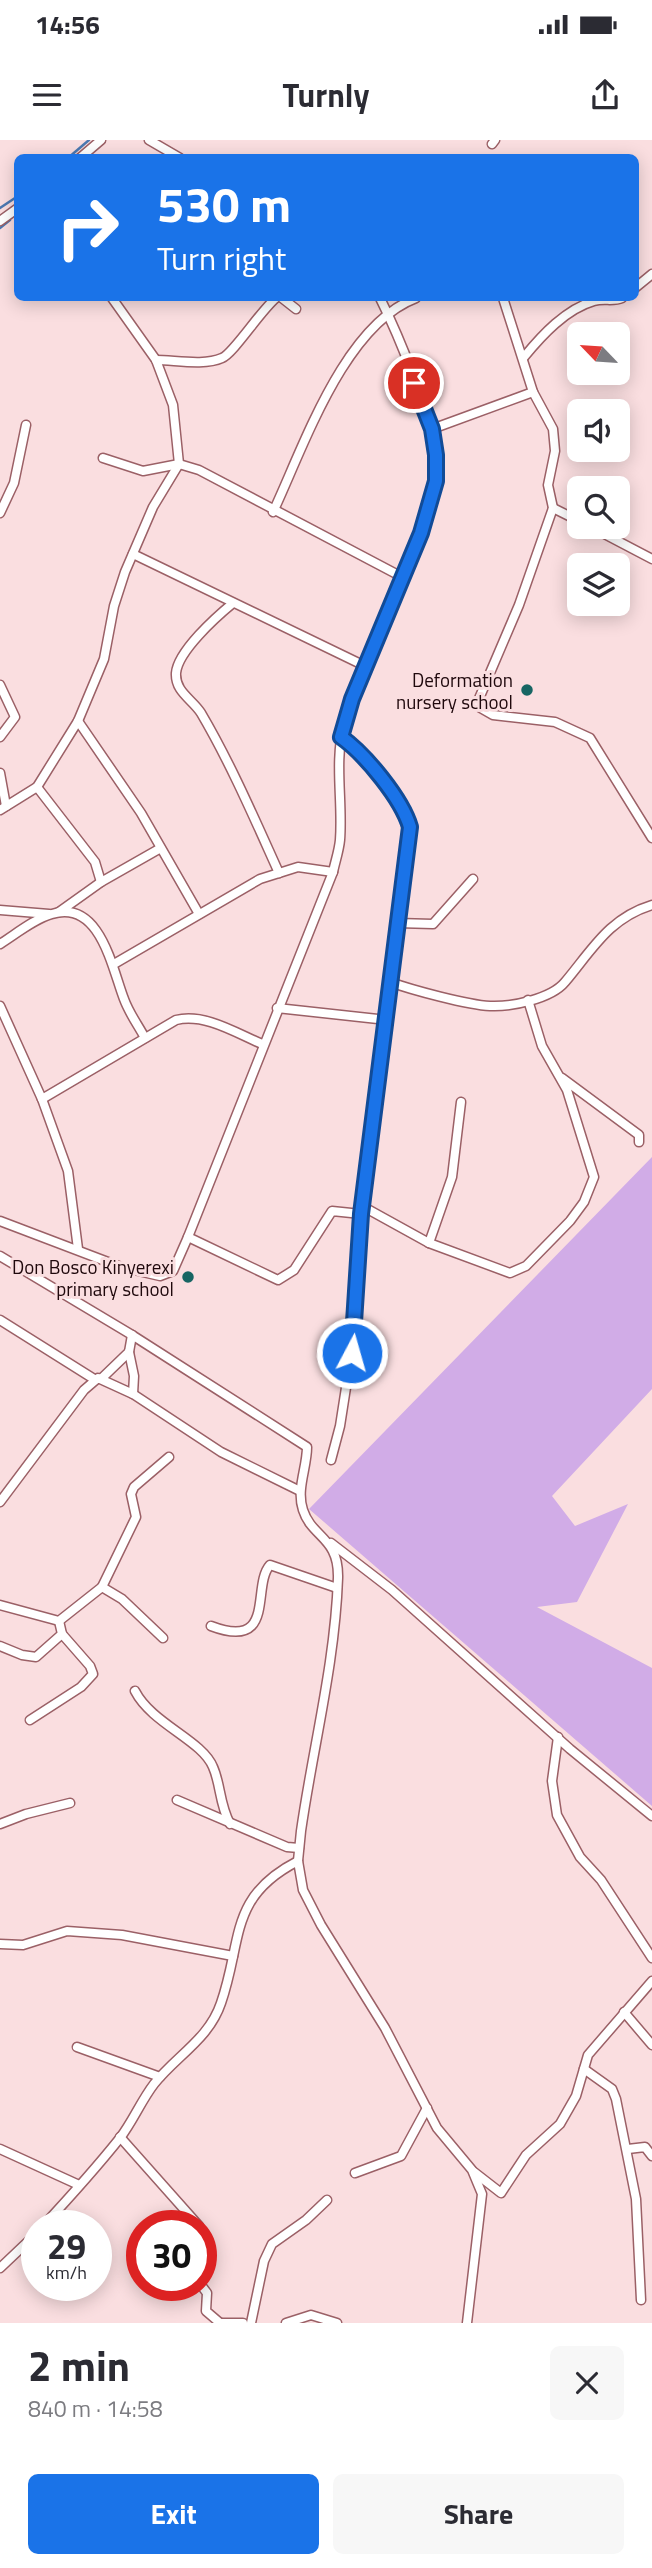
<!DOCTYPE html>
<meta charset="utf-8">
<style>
:root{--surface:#fff;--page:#f7f7f7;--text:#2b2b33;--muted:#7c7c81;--accent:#1a73e8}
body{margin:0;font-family:"Titillium Web",sans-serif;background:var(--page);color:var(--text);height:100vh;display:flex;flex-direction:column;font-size:26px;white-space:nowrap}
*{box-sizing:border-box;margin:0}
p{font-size:23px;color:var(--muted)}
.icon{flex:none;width:38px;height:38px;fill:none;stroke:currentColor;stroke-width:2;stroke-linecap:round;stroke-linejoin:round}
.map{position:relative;height:2183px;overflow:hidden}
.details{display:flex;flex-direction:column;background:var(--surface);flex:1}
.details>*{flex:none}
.top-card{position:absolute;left:14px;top:14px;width:625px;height:147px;border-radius:10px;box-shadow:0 4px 18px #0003;background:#1a73e8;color:#fff;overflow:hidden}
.needle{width:46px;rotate:295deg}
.tools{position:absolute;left:567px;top:182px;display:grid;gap:14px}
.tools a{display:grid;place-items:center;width:63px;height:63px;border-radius:10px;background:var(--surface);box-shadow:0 4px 18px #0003;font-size:35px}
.speed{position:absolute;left:21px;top:2070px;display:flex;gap:14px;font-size:35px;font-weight:700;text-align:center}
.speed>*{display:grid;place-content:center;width:91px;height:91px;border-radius:50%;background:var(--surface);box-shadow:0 4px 18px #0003;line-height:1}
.speed small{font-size:18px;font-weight:400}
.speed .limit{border:10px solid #d22;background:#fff;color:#111}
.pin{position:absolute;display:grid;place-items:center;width:60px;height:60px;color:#fff;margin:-30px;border:4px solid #fff;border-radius:50%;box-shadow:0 2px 7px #0007}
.me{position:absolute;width:77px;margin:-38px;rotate:6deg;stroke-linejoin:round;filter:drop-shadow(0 0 5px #0008)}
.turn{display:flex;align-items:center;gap:24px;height:147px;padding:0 28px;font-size:32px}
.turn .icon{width:91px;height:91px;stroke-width:2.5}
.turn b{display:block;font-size:49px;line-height:60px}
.round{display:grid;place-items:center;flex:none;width:74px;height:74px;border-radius:10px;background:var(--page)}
.head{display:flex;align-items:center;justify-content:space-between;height:119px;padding:0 28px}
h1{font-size:42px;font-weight:700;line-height:52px}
.primary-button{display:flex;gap:14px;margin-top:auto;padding:14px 28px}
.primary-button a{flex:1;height:80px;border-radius:10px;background:var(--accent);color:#fff;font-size:28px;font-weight:700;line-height:80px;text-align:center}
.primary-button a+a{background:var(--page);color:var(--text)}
.status{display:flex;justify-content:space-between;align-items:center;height:49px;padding:0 35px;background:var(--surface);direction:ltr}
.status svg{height:19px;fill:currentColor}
header{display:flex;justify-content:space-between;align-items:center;height:91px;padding:0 28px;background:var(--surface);font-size:32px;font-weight:700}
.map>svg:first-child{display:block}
</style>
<div class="status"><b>14:56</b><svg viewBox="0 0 49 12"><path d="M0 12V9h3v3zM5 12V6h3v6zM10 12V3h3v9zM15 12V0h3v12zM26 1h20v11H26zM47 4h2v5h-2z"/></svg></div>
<header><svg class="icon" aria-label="menu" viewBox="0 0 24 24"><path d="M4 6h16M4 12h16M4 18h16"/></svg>Turnly<svg class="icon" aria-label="share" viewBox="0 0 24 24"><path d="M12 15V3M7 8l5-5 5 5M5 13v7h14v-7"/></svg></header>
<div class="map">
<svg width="652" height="2183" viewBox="0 0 652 2183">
<rect width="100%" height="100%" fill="#fadee0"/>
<path fill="#d1ace7" d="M652,1017V1249L552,1356L575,1386L628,1364L577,1462L537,1467L652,1528V1666L309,1369Z"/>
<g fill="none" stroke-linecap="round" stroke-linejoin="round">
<g stroke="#4c78b1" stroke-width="2.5">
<path d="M68,18L89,0"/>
<path d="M0,68L18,56"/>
<path d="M0,88L10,80"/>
</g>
<g stroke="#9b6066" stroke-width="11">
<g id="minor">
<path d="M149,0L180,18"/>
<path d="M492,4L495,0"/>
<path d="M80,18L101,0"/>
<path d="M0,81L18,68"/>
<path d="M635,148L652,134"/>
<path d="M282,158L296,169"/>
<path d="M503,158L533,252L553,289L555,311L548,345L553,368L519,465L478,561L479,567L493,575L555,582L590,598L652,698"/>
<path d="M524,217C542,195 566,169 594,161C604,158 613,162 622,158"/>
<path d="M156,220C175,220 204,226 222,218C233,214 261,170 276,158"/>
<path d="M432,289L533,252"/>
<path d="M103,318L143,331L179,324L199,330L404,438"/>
<path d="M553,368L579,381"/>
<path d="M273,372C304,306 344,185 416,158"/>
<path d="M0,373L14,343L26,285"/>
<path d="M591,387L652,419"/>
<path d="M133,414L367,527"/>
<path d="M233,463C216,477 178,511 176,533C175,552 192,559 201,573C231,624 255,680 279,733"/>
<path d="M0,545L15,577L0,597"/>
<path d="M78,581L141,673L199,774"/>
<path d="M0,633L6,666"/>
<path d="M37,647L95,722L101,742"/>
<path d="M0,670L37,647L78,581L104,519L114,466L125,432L153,367L179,324L173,265L156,220L112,158"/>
<path d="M0,770L49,774"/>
<path d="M59,772L101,742L159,709"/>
<path d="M397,783L433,784L473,739"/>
<path d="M0,804C16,794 34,779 52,774C100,759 112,828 124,859C129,873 138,885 145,898"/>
<path d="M114,824L260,739L298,727L333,732"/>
<path d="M390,842C412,850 468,865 490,866C511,867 551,859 565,842C592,810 609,778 652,765"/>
<path d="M0,866L42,959L68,1031L78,1109"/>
<path d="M277,868L387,880"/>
<path d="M562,938L639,995V1002"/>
<path d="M42,959L176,880C205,873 236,893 262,904"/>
<path d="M362,1066L429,1103L510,1133L526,1126L570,1081L584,1062L594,1037L567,950L542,906L528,860"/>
<path d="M0,1081L121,1127L160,1136L173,1131L188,1097L333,732C335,722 339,711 340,700C343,662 334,622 344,584C367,503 438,401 436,318C435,282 397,192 380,158"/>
<path d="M188,1097L278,1140L294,1130L332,1071L361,1074"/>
<path d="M429,1103L452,1037L461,962"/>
<path d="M0,1116L132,1195L307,1307C307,1328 296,1349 303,1370C312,1398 339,1397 338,1438C335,1524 313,1607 301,1691L298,1721L303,1750L321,1785L385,1888L437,1988L472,2030L482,2054L467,2183"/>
<path d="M0,1180L94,1239"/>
<path d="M129,1212L134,1236L133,1254"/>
<path d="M102,1238L129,1212L132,1195"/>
<path d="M331,1320L340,1286L355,1190L362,1066L410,687C402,659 365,614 342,597"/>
<path d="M0,1362L84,1250L98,1238L133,1254L221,1312L300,1351"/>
<path d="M331,1403L392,1450L570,1609L652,1676"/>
<path d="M102,1447L136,1377L131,1354L134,1347L169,1317"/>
<path d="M0,1465L59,1481L102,1447L122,1459L163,1498"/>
<path d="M211,1486C277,1511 251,1446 270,1425L337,1448"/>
<path d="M0,1506L22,1515L36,1517L62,1494L59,1481"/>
<path d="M135,1551C152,1584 202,1600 213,1627C221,1645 219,1663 230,1684"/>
<path d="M30,1580L81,1547L93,1534L90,1526L62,1494"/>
<path d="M558,1597L552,1641L557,1675L580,1717L601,1740L652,1818"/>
<path d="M177,1660L287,1707L299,1708"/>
<path d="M0,1684L26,1674L70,1663"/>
<path d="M0,1804L23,1805L67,1791L122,1795L233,1816"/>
<path d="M624,1872L652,1905"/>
<path d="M77,1907L160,1937"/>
<path d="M584,1929L612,1949L616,1959L636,2059L641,2160"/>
<path d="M120,1997L199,2086"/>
<path d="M0,2009L79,2045"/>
<path d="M628,2009L645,2007L652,2016"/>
<path d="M474,2032L501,2053L526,2015L560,1984L576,1956L588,1915L652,1841"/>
<path d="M355,2033L401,2016L427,1968"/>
<path d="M43,2086C69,2058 96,2028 120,1998C133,1981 141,1961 154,1944C176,1916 209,1899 221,1863C243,1800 228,1757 298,1721"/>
<path d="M201,2094V2095"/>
<path d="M0,2128L37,2093"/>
<path d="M201,2145L207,2153L206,2171L220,2183"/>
<path d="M220,2183H243"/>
<path d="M251,2183L264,2121L272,2104L306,2080L327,2060"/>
<path d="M286,2183L311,2175L337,2183"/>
</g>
</g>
<use href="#minor" stroke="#fff" stroke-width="8"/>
</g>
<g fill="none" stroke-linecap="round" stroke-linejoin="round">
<g stroke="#114b97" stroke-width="18">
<path id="route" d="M352,1213L361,1074L410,687C402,659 365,614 341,597L352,559L421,393L436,341V315L432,289L414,243"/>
</g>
<use href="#route" stroke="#1a73e8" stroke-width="12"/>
</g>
<g fill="#176563" stroke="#fadee0" stroke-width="2.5">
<circle cx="527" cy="550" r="7"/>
<circle cx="188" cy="1137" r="7"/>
</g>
<g text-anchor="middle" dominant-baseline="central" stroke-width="6" stroke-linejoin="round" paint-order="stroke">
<g font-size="19" fill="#1f080c" stroke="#fadee0" text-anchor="end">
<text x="513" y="539">Deformation<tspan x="513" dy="22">nursery school</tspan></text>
<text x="174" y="1126">Don Bosco Kinyerexi<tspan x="174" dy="22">primary school</tspan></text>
</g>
</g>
</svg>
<div class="tools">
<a><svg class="needle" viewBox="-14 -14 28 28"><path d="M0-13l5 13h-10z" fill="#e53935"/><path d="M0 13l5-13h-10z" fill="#7c7c81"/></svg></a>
<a><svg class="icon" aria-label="sound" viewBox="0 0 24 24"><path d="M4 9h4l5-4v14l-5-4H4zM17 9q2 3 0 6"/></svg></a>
<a><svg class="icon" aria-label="search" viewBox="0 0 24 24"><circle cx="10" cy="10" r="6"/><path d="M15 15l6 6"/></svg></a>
<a><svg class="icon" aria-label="layers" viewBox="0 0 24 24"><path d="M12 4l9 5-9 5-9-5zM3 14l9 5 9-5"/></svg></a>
</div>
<div class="speed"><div>29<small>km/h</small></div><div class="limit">30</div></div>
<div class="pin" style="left:414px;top:243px;background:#d93025"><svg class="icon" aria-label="arrive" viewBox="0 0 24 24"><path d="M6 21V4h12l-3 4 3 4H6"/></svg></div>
<svg class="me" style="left:352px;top:1213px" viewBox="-20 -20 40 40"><circle r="17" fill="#1a73e8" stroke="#fff" stroke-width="3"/><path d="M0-11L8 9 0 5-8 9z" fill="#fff"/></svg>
<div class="top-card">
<div class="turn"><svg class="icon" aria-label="right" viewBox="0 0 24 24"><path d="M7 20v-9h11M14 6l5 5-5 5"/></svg><div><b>530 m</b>Turn right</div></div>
</div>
</div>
<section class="details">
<div class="head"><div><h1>2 min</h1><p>840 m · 14:58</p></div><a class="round"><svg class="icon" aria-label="close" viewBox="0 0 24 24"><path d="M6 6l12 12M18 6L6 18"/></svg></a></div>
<div class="primary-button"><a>Exit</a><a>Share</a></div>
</section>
